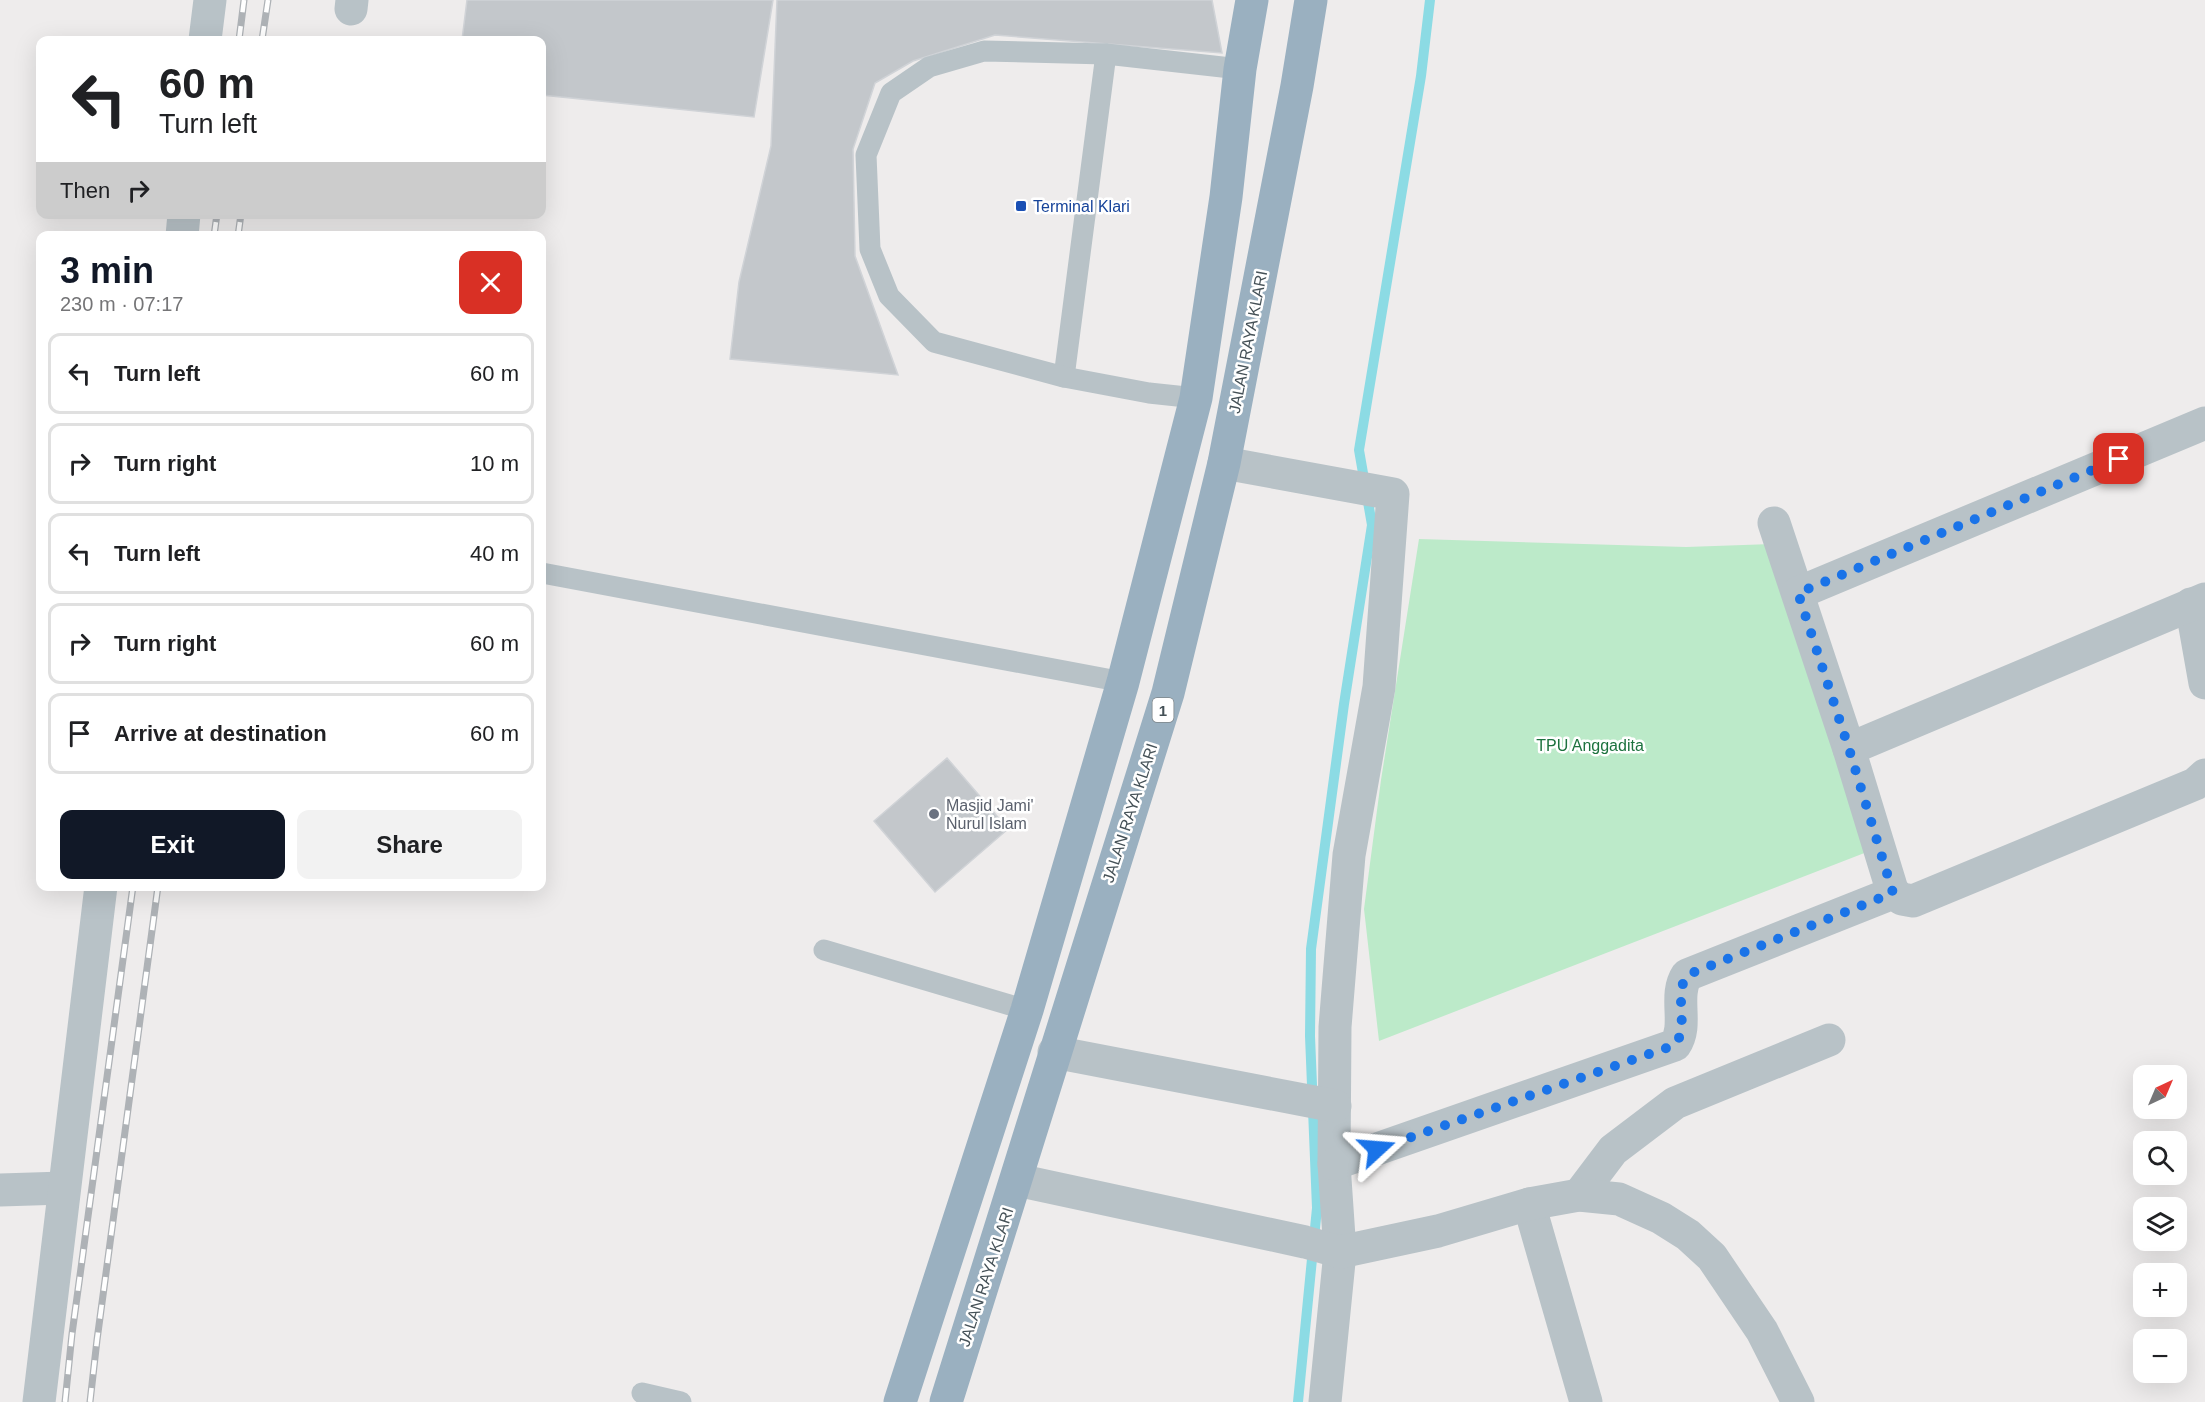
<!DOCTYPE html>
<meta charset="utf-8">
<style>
:root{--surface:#fff;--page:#f2f2f2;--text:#202124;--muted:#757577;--line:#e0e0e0;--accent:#111827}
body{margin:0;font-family:Helvetica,sans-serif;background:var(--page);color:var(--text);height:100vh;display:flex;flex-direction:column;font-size:22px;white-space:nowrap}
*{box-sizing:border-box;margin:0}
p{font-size:20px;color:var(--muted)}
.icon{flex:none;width:33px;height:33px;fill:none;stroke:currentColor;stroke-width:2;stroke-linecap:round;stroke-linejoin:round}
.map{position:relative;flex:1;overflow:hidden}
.side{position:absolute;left:36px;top:231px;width:510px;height:660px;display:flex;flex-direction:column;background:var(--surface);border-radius:12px;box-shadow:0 6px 24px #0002}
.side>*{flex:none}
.guide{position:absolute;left:36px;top:36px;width:510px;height:183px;border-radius:12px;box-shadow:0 6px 24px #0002;background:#fff;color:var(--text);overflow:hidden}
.needle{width:39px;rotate:44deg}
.tools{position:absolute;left:2133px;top:1065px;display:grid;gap:12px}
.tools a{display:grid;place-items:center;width:54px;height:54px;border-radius:12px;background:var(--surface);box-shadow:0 6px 24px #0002;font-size:30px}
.pin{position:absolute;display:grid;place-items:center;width:51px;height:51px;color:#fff;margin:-26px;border-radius:12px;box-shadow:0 3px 9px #0006}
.me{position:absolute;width:66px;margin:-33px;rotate:71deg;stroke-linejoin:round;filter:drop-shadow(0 0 4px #0008)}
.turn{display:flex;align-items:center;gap:21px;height:126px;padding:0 24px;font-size:27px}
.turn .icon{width:78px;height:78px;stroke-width:2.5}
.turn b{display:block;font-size:42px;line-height:51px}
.then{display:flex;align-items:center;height:57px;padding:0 24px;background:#0003;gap:12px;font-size:22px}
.round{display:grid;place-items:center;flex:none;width:63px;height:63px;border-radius:12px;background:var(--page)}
.overview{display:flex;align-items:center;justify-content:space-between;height:102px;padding:0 24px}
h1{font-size:36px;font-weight:700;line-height:45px;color:var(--accent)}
.cta{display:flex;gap:12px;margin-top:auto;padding:12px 24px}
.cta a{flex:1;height:69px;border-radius:12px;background:var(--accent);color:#fff;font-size:24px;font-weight:700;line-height:69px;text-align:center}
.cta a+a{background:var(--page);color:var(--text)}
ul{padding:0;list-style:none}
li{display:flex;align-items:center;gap:18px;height:81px;margin:0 12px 9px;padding:0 12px;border:3px solid var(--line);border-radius:12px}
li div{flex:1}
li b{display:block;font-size:22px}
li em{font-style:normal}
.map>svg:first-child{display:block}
</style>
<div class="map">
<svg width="2205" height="1402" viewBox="0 0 2205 1402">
<rect width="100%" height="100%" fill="#eeecec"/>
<path fill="#bceac9" d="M1419,539L1686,547L1772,544L1867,852L1379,1041L1364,909L1381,780Z"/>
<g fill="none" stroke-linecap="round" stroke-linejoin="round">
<path stroke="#8cdbe4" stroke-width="10" d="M1298,1402L1317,1208L1310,1036L1311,949L1344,704L1372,525L1359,450L1421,76L1430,0"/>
</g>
<g fill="#c3c7cb" stroke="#d0d3d7" stroke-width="1.5">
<path d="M467,0H773L754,117L542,95V40H462Z"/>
<path d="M777,0H1212L1222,53L995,35L913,61L875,83L853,149L855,256L898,375L730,359L739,282L771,146Z"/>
<path d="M947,758L1008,829L935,892L874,821Z"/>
</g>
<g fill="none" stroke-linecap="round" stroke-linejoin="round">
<g stroke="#b8c2c7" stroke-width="21">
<path d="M1064,377L1106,54"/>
<path d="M1196,398L1149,393L1064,377L934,342L889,296L870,249L866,155L891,93L929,67L984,51L1106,54L1240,69"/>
<path d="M542,573L1123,682"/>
<path d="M824,950L1027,1010"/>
<path d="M642,1393L681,1402"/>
</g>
<g stroke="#b8c2c7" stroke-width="33">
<path d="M351,9L352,0"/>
<path d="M205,40L210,0"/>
<path d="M182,236L184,214"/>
<path d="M1224,463L1393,494L1379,687L1349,855L1335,1027L1334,1164L1340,1252L1325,1402"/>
<path d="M1774,523L1849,749L1893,893"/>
<path d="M1798,593L2205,423"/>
<path d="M2191,604L2205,683"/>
<path d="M1849,749L2205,599"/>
<path d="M1054,1052L1335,1106"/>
<path d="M1334,1164L1675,1045C1689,1025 1673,996 1687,975L1893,893L1902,899L1913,901L2195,784L2205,775"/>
<path d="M0,1190L64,1188"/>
<path d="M1579,1195L1613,1150L1675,1103L1829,1040"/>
<path d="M1529,1204L1586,1402"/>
<path d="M39,1402L101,886"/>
</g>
<path stroke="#b8c2c7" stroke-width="33" d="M1017,1180L1305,1242L1340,1252L1438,1231L1529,1204L1579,1195L1619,1199L1661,1218L1688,1235L1712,1257L1762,1331L1798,1402"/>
<g stroke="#9ab0c0" stroke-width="33">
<path d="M900,1402L1027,1010L1123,682L1196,398L1226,197L1240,69L1252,0"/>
<path d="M946,1402L1168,693L1224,463L1297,86L1311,0"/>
</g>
<g stroke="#aeb2b6" stroke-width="7">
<g id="rail">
<path d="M239,40L244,0"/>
<path d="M262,40L268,0"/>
<path d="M214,236L217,214"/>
<path d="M238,236L241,214"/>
<path d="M65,1402L72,1334L133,886"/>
<path d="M90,1402L97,1340L158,886"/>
</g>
</g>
<use href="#rail" stroke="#fff" stroke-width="4.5" stroke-dasharray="14" stroke-linecap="butt"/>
</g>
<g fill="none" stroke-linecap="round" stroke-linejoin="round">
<path stroke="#1a73e8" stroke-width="10" stroke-dasharray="0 18" d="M1377,1149L1675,1045C1690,1025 1673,996 1687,975L1893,893L1849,749L1798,593L2119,459"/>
</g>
<rect fill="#1a4fb4" stroke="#fff" stroke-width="2" x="1015" y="200" width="12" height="12" rx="3"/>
<circle fill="#6b7280" stroke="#fff" stroke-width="2" cx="934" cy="814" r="6"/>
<g text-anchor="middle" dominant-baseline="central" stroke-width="5" stroke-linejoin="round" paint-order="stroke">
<rect fill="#fff" stroke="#7d8589" stroke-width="1.5" x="1152.5" y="698" width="21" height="24" rx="4.5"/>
<g font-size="15" font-weight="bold" fill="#455157">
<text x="1163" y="710">1</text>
</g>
<g font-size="16" fill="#164399" stroke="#fff" text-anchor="start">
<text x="1033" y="206">Terminal Klari</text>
</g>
<g font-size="16" fill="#455157" stroke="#fff">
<text transform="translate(1248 342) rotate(-79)">JALAN RAYA KLARI</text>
<text transform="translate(1130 813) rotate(-72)">JALAN RAYA KLARI</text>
<text transform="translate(986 1277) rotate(-72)">JALAN RAYA KLARI</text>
</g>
<g font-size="16" fill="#1c723e" stroke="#fff">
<text x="1590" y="745">TPU Anggadita</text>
</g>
<g font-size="16" fill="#5b616d" stroke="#fff" text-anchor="start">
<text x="946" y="805">Masjid Jami'<tspan x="946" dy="18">Nurul Islam</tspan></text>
</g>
</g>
</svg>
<div class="tools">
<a><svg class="needle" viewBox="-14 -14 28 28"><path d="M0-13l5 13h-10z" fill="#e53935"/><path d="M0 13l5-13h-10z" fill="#757577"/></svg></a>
<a><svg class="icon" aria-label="search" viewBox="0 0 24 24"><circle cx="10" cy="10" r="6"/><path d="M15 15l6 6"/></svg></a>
<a><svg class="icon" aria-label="layers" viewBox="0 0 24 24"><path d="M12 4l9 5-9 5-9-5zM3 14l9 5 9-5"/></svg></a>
<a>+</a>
<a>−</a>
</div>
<div class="pin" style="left:2119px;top:459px;background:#d93025"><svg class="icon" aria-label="arrive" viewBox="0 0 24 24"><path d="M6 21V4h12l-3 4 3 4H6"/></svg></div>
<svg class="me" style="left:1377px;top:1149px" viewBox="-20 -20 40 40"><path d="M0-17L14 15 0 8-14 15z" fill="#1a73e8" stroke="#fff" stroke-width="4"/></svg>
<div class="guide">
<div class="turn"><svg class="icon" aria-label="left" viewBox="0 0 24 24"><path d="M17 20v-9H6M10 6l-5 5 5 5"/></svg><div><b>60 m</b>Turn left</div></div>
<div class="then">Then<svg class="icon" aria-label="right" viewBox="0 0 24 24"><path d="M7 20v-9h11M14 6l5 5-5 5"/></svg></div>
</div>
<section class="side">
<div class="overview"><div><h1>3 min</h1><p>230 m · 07:17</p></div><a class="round" style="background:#d93025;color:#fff"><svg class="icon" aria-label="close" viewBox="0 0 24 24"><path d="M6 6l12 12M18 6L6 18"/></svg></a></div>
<ul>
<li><svg class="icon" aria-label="left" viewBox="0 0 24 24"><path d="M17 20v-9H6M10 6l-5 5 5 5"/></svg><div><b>Turn left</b></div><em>60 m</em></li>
<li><svg class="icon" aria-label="right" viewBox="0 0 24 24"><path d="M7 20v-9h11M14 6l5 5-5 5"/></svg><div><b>Turn right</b></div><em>10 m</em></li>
<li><svg class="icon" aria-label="left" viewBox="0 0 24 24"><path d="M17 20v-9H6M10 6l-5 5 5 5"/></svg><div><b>Turn left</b></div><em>40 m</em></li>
<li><svg class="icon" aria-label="right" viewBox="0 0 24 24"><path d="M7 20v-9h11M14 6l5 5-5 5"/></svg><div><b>Turn right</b></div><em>60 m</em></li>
<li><svg class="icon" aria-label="arrive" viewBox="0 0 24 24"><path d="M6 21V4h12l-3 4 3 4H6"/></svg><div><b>Arrive at destination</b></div><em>60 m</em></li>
</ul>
<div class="cta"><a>Exit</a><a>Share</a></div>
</section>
</div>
